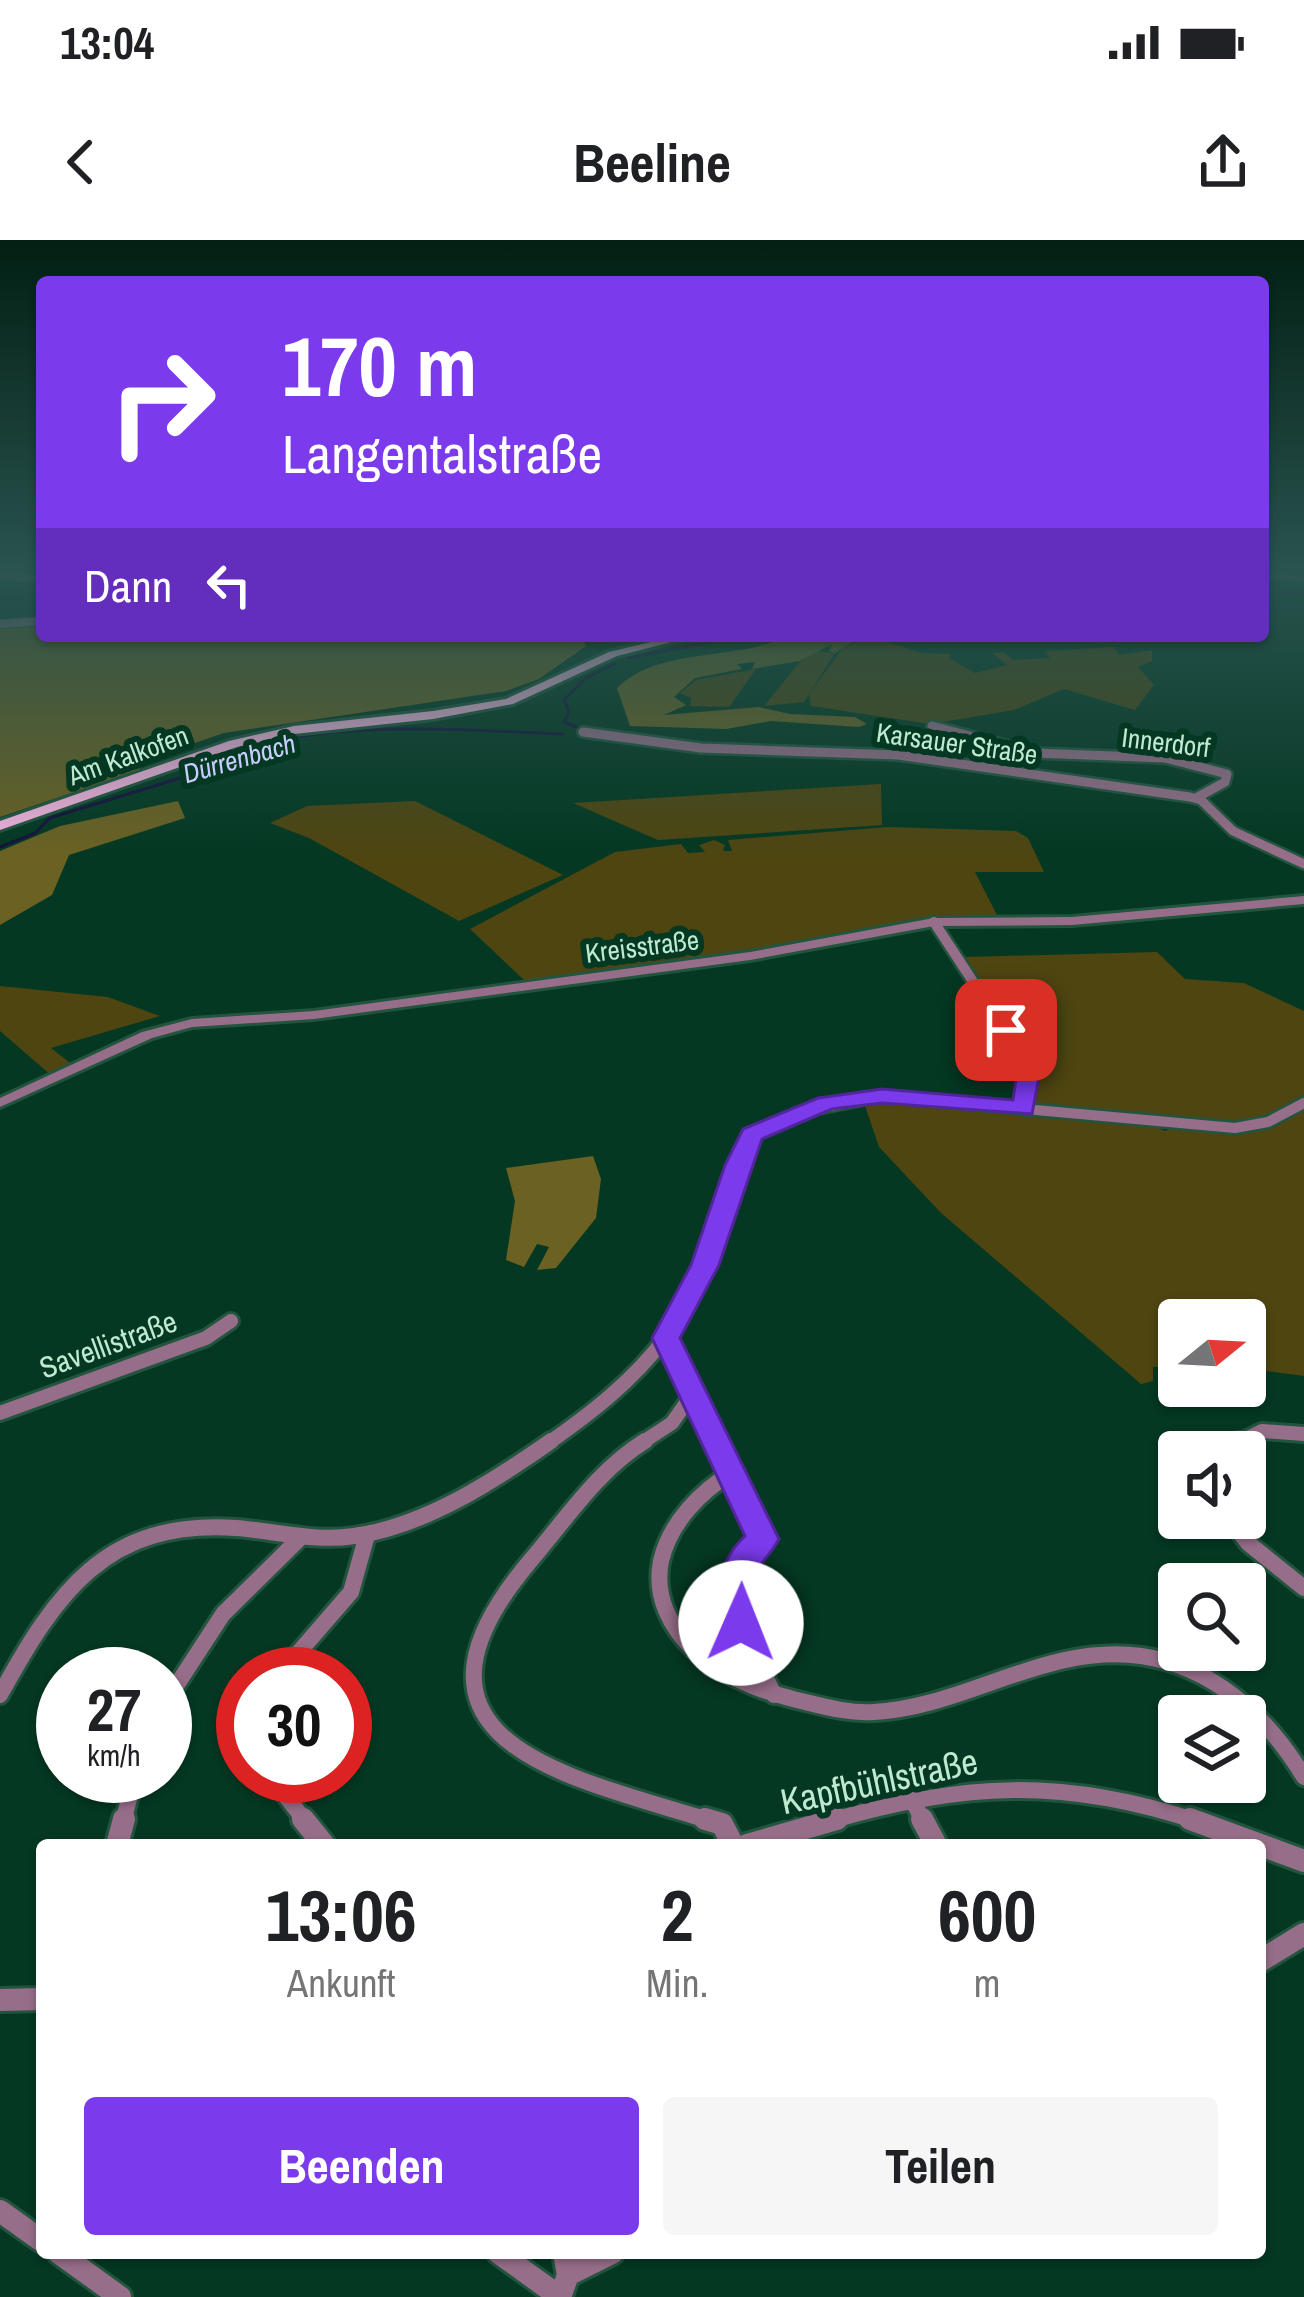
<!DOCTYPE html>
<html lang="de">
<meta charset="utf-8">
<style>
:root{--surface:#fff;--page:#f6f6f6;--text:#202124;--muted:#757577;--accent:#7c3aed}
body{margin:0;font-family:"Archivo Narrow",sans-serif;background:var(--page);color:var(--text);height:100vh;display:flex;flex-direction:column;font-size:45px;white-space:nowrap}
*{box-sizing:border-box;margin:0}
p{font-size:39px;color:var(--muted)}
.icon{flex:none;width:66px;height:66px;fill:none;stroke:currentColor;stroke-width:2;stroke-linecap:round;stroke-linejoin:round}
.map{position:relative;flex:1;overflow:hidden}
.details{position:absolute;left:36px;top:1599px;width:1230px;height:420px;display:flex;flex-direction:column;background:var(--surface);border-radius:12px;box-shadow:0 3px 9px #0004}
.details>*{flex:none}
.banner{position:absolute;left:36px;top:36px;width:1233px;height:366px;border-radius:12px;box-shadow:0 3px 9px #0004;background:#7c3aed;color:#fff;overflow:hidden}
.needle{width:78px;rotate:72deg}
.fabs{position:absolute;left:1158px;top:1059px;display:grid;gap:24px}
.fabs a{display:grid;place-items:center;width:108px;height:108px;border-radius:12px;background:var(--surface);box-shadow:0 3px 9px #0004;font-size:60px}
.speed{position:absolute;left:36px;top:1407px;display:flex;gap:24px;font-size:60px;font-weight:700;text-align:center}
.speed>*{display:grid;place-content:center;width:156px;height:156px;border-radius:50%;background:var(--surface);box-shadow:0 3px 9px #0004;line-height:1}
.speed small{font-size:30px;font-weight:400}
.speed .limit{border:18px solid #d22;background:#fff;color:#111}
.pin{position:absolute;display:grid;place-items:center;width:102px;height:102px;color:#fff;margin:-51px;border-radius:24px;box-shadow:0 6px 18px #0006}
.me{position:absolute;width:132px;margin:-66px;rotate:1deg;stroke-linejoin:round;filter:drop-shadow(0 0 9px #0008)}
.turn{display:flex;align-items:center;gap:42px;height:252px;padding:0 48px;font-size:54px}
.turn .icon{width:156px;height:156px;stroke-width:2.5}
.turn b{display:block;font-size:84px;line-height:102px}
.then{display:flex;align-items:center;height:114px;padding:0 48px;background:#0003;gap:24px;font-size:45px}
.eta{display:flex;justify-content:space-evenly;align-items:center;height:204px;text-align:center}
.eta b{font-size:72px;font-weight:800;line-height:84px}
.action{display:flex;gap:24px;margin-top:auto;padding:24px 48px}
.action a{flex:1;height:138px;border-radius:12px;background:var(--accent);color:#fff;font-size:48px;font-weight:800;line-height:138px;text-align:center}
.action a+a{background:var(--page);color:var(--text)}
.status{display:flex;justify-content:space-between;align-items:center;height:84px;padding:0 60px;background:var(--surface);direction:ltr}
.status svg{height:33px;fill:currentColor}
header{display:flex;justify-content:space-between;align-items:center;height:156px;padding:0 48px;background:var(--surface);font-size:54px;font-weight:800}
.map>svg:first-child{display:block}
</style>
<div class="status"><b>13:04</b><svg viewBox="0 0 49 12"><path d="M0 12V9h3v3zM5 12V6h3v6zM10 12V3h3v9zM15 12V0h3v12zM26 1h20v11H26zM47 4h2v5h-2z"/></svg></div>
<header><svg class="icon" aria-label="back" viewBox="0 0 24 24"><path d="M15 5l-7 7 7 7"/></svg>Beeline<svg class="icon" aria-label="share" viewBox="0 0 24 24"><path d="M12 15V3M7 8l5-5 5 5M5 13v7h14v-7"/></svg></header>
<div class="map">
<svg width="1304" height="2057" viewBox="0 0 1304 2057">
<rect width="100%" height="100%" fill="#043822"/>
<g fill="#4e4511">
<path d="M868,396L922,413L951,414L949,418L975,433L1007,425L992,413L1004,412L1013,420L1050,418L1044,411L1114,407L1119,415L1152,410V421L1138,427L1154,445L1135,470L1064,449L1014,470L930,484L811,466L809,454L843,408Z"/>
<path d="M817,411L835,413L804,462L764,466L799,423Z"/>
<path d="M756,429L729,467L690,466L691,458L680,453L696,440Z"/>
<path d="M881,544L882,585L658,600L573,563Z"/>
<path d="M415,561L563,635L459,681L309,598L270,583L307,566Z"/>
<path d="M888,587L1016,591L1028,598L1044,632H975L998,677H939L766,709L525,741L470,689L615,612L681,604L688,613L705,612L699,605L714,600L725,605L723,611H732L728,600Z"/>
<path d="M1157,712L1185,739L1244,743L1304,771V859L1273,876L1244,884L1035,866L1027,860L1032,831L1019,800L964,717Z"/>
<path d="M0,746L108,757L160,776L51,808L74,826L52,836L0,791Z"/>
<path d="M886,859L1148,884L1166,891L1173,886L1244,889L1304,865V1136L1245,1128V1080H1179V1127H1153V1141L1141,1144L941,973L879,907L863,860Z"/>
</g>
<g fill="#6b6123">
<path d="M42,382V396H619L582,399L586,406L539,439L506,451L224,493L151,518L137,531L0,577V386Z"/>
<path d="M787,396H862L835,413L829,411L832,404L800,421L752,429L755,422L737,424L742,429L695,438L674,457L686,465L664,475L759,467L790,474L855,477L867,484L859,487L771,481L726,489L630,486L617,448C659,406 735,422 787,396Z"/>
<path d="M178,561L185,578L69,615L52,655L0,685V611L60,586Z"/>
<path d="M593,916L601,939L596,978L556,1028L537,1030L549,1007L537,1004L524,1027L506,1020L515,961L506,928Z"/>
</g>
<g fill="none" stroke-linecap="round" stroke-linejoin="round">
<g stroke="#14113d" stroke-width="3">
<path d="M1263,355L1304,353"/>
<path d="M628,418L742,396"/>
<path d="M577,487L564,482L569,472L564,460L586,438L614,424"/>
<path d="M0,607L35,593L50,578L203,531C276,473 471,491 563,494"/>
</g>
<g stroke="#22543e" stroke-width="10">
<g id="minor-far5">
<path d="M0,334L42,339"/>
<path d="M0,384L42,381"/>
</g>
</g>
<g stroke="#22543e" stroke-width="14">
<g id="minor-far4">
<path d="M932,486L1035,513L1165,518L1227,534L1225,542L1196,558"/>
<path d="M583,492L701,508L898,515L1190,557L1201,560L1233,591L1304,624"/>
</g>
</g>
<g stroke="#22543e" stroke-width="15">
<g id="minor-far3">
<path d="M934,682L1023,818L1029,833L1023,869"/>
<path d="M748,905L752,895L815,869L882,856L1235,888L1268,882L1304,863"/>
</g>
</g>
<g stroke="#22543e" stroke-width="20">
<g id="minor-far2">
<path d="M666,1098L717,1204"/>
<path d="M0,1173L206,1098L231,1081"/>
<path d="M547,1204C590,1174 633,1141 665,1098C708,1041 721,966 749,902"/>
<path d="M640,1204L672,1183L693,1153"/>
<path d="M1235,1204L1262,1191L1304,1194"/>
</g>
</g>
<g stroke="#22543e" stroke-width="22">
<g id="minor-far1">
<path d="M645,1201C599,1229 566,1279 531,1320C375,1504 572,1537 714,1582"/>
<path d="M716,1201L763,1299C717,1355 747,1398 774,1455"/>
<path d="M1227,1212L1239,1201"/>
<path d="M734,1231C701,1251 670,1282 661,1321C654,1356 670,1388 695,1411C723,1436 757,1450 793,1459C819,1465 847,1474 874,1472C966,1467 1046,1403 1141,1416C1213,1426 1268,1477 1304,1537"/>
<path d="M1229,1278L1248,1303L1304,1348"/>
<path d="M280,1434L351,1352L367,1295"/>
<path d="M0,1455C56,1353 106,1279 236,1288C275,1291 315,1302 354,1296C425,1286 494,1241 551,1201"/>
<path d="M165,1463L223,1374L299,1299"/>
<path d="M276,1536L278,1546L306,1582"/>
<path d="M912,1560L924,1582"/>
<path d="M123,1582L135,1536"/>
<path d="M827,1582C962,1542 1064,1537 1199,1582"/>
</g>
</g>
<g stroke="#22543e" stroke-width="28">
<g id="minor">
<path d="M303,1579L324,1605"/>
<path d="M705,1579L722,1584L733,1605"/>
<path d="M922,1579L936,1605"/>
<path d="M1190,1579L1304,1621"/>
<path d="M117,1605L124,1579"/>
<path d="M747,1605L837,1579"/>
<path d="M1260,1721L1304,1694"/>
<path d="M0,1760L42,1759"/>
<path d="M0,1971L42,2001"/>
<path d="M59,2013L120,2057"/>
<path d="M499,2013L560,2057L568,2035L612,2013"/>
<path d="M564,2013L568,2035"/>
</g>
</g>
<g stroke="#22543e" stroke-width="6">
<g id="tertiary">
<path d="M1263,333L1304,337V341L1263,337Z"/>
<path d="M1304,656V664L1072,685L934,686L750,720L314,779L192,787L152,798L0,867V858L142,792L192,779L314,771L750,712L934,678L1072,677Z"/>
</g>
</g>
<g stroke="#22543e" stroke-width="6">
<path id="primary" d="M676,396H695L617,416L513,464L433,479L294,494L237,507L0,590V581L229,501L294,486L433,471L506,459L609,412Z"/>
</g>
<use href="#minor-far5" stroke="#976e89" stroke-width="8"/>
<use href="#minor-far4" stroke="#976e89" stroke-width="9"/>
<use href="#minor-far3" stroke="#976e89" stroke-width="10"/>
<use href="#minor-far2" stroke="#976e89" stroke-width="14"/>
<use href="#minor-far1" stroke="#976e89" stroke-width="16"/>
<use href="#minor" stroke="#976e89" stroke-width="22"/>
<use href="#tertiary" fill="#976e89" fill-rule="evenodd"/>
<use href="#primary" fill="#f6b3e0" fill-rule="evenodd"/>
</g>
<linearGradient id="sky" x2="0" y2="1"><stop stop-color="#021f13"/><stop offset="0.53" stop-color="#29534f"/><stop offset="1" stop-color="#29534f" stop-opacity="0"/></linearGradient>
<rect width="1304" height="617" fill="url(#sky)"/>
<path fill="#7c3aed" stroke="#51269a" stroke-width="3" d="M1006,783L1013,785L1040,832L1032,874L882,863L832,869L762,899L719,1025L680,1098L779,1299C771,1315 757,1323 754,1343C751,1361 762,1376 754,1393L741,1397L729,1393C712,1359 718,1321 745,1296L652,1098L691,1025L725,925L743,889L818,858L882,849L1013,860L1017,832L995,790Z"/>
<g text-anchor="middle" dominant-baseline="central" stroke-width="12" stroke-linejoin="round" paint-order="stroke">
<g font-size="27" fill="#bfe9d0" stroke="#043822">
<text transform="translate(1166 502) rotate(7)">Innerdorf</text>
<text transform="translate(957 503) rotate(8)">Karsauer Straße</text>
<text transform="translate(128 515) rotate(-20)">Am Kalkofen</text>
<text transform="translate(642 706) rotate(-7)">Kreisstraße</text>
</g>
<g font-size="27" font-style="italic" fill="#c7cdfd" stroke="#043822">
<text transform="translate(239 518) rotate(-16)">Dürrenbach</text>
</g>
<g font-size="30" fill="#bfe9d0" stroke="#043822">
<text transform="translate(108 1104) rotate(-20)">Savellistraße</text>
</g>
<g font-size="36" fill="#bfe9d0" stroke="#043822">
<text transform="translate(879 1541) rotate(-12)">Kapfbühlstraße</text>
</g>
</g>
</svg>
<div class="fabs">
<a><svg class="needle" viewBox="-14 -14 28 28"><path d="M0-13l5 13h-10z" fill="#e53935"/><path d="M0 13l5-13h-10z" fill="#757577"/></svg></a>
<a><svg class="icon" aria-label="sound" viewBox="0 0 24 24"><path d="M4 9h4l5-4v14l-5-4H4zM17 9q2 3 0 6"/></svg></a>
<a><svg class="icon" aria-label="search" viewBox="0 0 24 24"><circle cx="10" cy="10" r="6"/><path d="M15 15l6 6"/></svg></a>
<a><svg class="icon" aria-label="layers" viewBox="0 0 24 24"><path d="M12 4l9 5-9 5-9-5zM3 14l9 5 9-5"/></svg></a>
</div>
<div class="speed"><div>27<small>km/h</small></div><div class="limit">30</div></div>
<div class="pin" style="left:1006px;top:790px;background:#d93025"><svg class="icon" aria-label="arrive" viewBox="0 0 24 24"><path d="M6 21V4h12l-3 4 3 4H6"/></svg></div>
<svg class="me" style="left:741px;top:1383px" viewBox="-20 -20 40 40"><circle r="19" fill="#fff"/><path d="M0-13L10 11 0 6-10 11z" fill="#7c3aed"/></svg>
<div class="banner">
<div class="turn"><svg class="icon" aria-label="right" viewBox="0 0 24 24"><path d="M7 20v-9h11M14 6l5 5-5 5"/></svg><div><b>170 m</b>Langentalstraße</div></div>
<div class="then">Dann<svg class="icon" aria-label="left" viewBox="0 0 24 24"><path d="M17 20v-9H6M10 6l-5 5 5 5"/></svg></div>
</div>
<section class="details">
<div class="eta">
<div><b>13:06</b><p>Ankunft</p></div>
<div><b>2</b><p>Min.</p></div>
<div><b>600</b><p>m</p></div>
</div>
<div class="action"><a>Beenden</a><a>Teilen</a></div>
</section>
</div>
